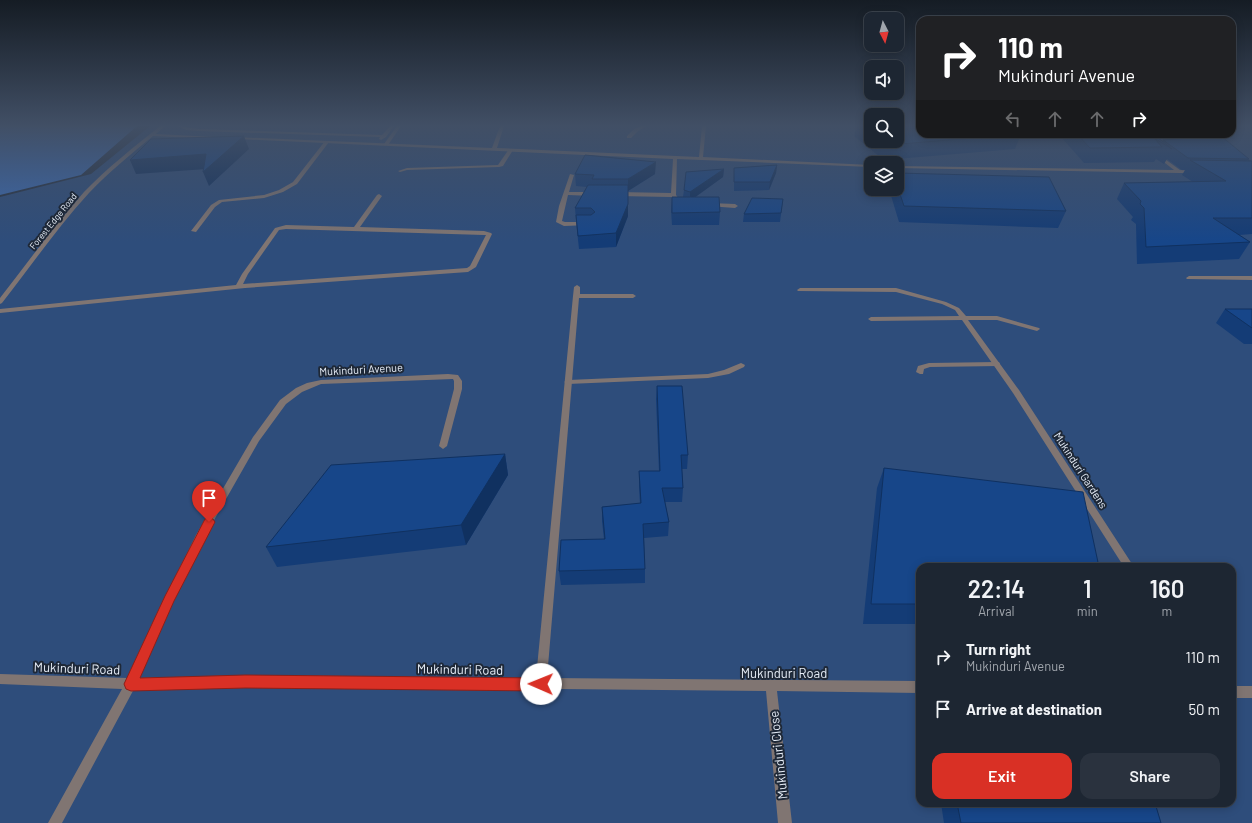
<!DOCTYPE html>
<style>
:root{--surface:#1d2632;--page:#2a323e;--text:#f1f3f6;--muted:#a0a5ac;--line:#3b434d;--accent:#d93025}
body{margin:0;font-family:Barlow,sans-serif;background:var(--page);color:var(--text);height:100vh;display:flex;flex-direction:column;font-size:15px;white-space:nowrap}
*{box-sizing:border-box;margin:0}
p{font-size:13px;color:var(--muted)}
.icon{flex:none;width:22px;height:22px;fill:none;stroke:currentColor;stroke-width:2;stroke-linecap:round;stroke-linejoin:round}
.map{position:relative;flex:1;overflow:hidden}
.side{position:absolute;left:916px;top:563px;width:320px;height:244px;display:flex;flex-direction:column;background:var(--surface);border-radius:12px;box-shadow:0 2px 10px #0003,0 0 0 1px var(--line)}
.side>*{flex:none}
.guide{position:absolute;left:916px;top:16px;width:320px;height:122px;border-radius:12px;box-shadow:0 2px 10px #0003,0 0 0 1px var(--line);background:#202124;color:#fff;overflow:hidden}
.needle{width:26px;rotate:174deg}
.controls{position:absolute;left:864px;top:12px;display:grid;gap:8px}
.controls a{display:grid;place-items:center;width:40px;height:40px;border-radius:8px;background:var(--surface);box-shadow:0 2px 10px #0003,0 0 0 1px var(--line);font-size:20px}
.pin{position:absolute;display:grid;place-items:center;width:34px;height:34px;color:#fff;margin:-41px -17px;border-radius:50% 50% 50% 0;rotate:-45deg;box-shadow:0 0 4px #0007}
.pin .icon{rotate:45deg}
.me{position:absolute;width:44px;margin:-22px;rotate:271deg;stroke-linejoin:round;filter:drop-shadow(0 0 3px #0008)}
.turn{display:flex;align-items:center;gap:14px;height:84px;padding:0 16px;font-size:18px}
.turn .icon{width:52px;height:52px;stroke-width:2.5}
.turn b{display:block;font-size:28px;line-height:34px}
.lanes{display:flex;align-items:center;height:38px;padding:0 16px;background:#0003;justify-content:center;gap:20px;direction:ltr}
.lanes .off{opacity:.35}
.eta{display:flex;justify-content:space-evenly;align-items:center;height:68px;text-align:center}
.eta b{font-size:24px;font-weight:600;line-height:28px}
.action{display:flex;gap:8px;margin-top:auto;padding:8px 16px}
.action a{flex:1;height:46px;border-radius:12px;background:var(--accent);color:#fff;font-size:16px;font-weight:600;line-height:46px;text-align:center}
.action a+a{background:var(--page);color:var(--text)}
ul{padding:0;list-style:none}
li{display:flex;align-items:center;gap:12px;height:52px;padding:0 16px}
li div{flex:1}
li b{display:block;font-size:15px}
li em{font-style:normal}
.map>svg:first-child{display:block}
</style>
<div class="map">
<svg width="1252" height="823" viewBox="0 0 1252 823">
<rect width="100%" height="100%" fill="#273242"/>
<path fill="#2e4d7b" fill-rule="evenodd" d="M150,126H871V141H897V126L920,134H1232V126H1252V823H0V197L91,174ZM871,163H897V189H871ZM920,567H1232V803H920Z"/>
<path fill="#3c6bb2" d="M0,126H137L81,175L0,195Z"/>
<g fill="none" stroke-linecap="round" stroke-linejoin="round">
<g fill="#807572" fill-rule="evenodd">
<path d="M397,126H401L388,145H384V144Z"/>
<path d="M325,141L329,142L297,184L283,192L264,198L222,202L215,207L196,232L191,231L211,205L219,200L264,195L279,190L293,182Z"/>
<path d="M509,149L513,150L503,166L499,167L407,170L400,172L398,171L407,168L498,165Z"/>
<path d="M379,194L382,196L360,227L484,231L491,233L492,234L476,267L468,272L245,288L0,313V309L236,285L242,274L275,228L286,225L354,227L377,195ZM286,229L484,235H486L470,266L467,268L243,284L248,274L279,230Z"/>
<path d="M996,362H999L1000,364L999,366L930,367L924,369L923,374H920L916,372L918,366L929,363Z"/>
<path d="M741,363L745,365L744,367L729,374L708,378L568,384L564,382L568,380L708,374L724,370Z"/>
</g>
<g fill="#807572" fill-rule="evenodd">
<path d="M160,126H165L156,134L215,137L217,138L215,139L153,136C131,154 109,172 89,193C57,228 31,266 2,303L0,304V298C28,262 54,226 84,192C107,168 134,147 160,126Z"/>
<path d="M178,126L199,129L382,135L390,126H394L386,137L381,140L379,139L380,137L199,131L186,130Z"/>
<path d="M500,126H504L497,148L699,157L702,126H706L703,157L871,165V167L677,159L676,195L679,199L676,201L671,197L618,196L615,194L618,192L671,193L673,159L235,139L233,138L235,137L492,148Z"/>
<path d="M641,126H646L637,132L631,138H627V136L633,130Z"/>
<path d="M1158,154L1180,170L1194,171L1196,172L1194,173H1179L897,168V166L1174,170L1156,156V155Z"/>
<path d="M570,174L574,175L569,192H594L597,194L594,196L568,195L562,221L565,222H587L590,224L589,225L564,226L556,222L559,206Z"/>
<path d="M710,203L735,204L738,206L735,208L708,206V204Z"/>
<path d="M1189,276H1252V280L1187,279L1186,278Z"/>
<path d="M577,285L580,287V294H633L636,296L633,298H579L547,678L920,681V693L777,691L792,823H778L766,691L245,686L134,689L62,823H48L122,689L0,684V674L128,678L164,600L196,535L253,437L280,400L296,388L307,383L321,380L448,374L458,375L462,381V389L447,446L443,449L439,446L454,389V381L453,379L321,384L302,392L286,404L259,441L205,536L174,600L139,678L245,676L536,678L573,296L574,287Z"/>
<path d="M800,288H896L946,302L959,308L966,316H997L1039,328L1040,329L1037,331L997,320H968L1019,390L1134,567H1124L1013,393L962,320L871,321L868,319L871,317L959,316L955,310L942,304L896,292L798,291L797,290Z"/>
<rect x="1232" y="686" width="20" height="12"/>
</g>
</g>
<g fill="#143c76">
<path d="M857,126H871V141H897L1021,134L1015,149L884,160L854,136Z"/>
<path d="M1064,134H1149L1152,137L1163,141V140L1249,159L1248,160L1252,161V234L1239,235L1250,242L1239,259L1137,264L1136,224L1131,220L1133,217L1117,199L1124,183L1193,182L1182,175L1185,170H1182L1167,159L1164,164L1156,159L1154,162L1084,163L1062,138Z"/>
<path d="M777,165L776,173L769,190L734,191V168Z"/>
<path d="M724,169L723,177L694,197L720,212L719,225H672L671,210L672,197H683L684,190Z"/>
<path d="M897,173L1066,211L1058,228L899,222L889,189H897Z"/>
<path d="M575,174H655L628,191V216L616,247L579,249L576,220L575,208L587,187L576,186Z"/>
<path d="M783,199L780,222H743L744,214Z"/>
<path d="M1225,309H1252V344H1244L1216,323Z"/>
<path d="M657,386L688,455L687,469H682L683,488L682,502H665L669,522L668,536L644,538L645,569V583L561,585L559,571L604,539L602,521V507L640,504L639,485V471H659L656,399Z"/>
<path d="M505,454L508,475L466,545L277,567L266,547Z"/>
<path d="M884,468L920,567V624H863L877,488Z"/>
<path d="M941,803H1155L1161,823H944Z"/>
</g>
<g fill="#103160">
<path d="M244,136L249,149L209,186L203,172L206,169L136,174L130,160Z"/>
<path d="M656,162L655,174L628,191V179Z"/>
<path d="M777,165L776,173L769,190L770,182Z"/>
<path d="M724,169L723,177L690,201V192Z"/>
<path d="M628,204V216L616,247V233Z"/>
<path d="M505,454L508,475L466,545L461,525Z"/>
</g>
<g fill="#174689" stroke="#103160">
<path d="M863,126H871V132Z"/>
<path d="M897,126H920V134H1021L888,145L883,141H897Z"/>
<path d="M1077,134H1149L1152,137H1157L1172,149L1154,138L1162,147L1090,148Z"/>
<path d="M244,136L203,172L206,154L130,160L151,139Z"/>
<path d="M1221,136L1249,159L1188,158L1163,140Z"/>
<path d="M585,155L656,162L628,179H592L594,175L575,174Z"/>
<path d="M1190,160L1252,161V218H1213L1250,242L1146,247L1144,208L1140,204L1141,201L1124,183L1226,181Z"/>
<path d="M777,165L770,182H734V168Z"/>
<path d="M724,169L690,192L684,190L686,172Z"/>
<path d="M897,173L1049,177L1066,211L904,206L897,185Z"/>
<path d="M588,185H628V204L616,233L578,236L576,215H591L595,212L591,208H575Z"/>
<path d="M672,197H719L720,212L672,213Z"/>
<path d="M752,198L783,199L781,213L744,214Z"/>
<path d="M1225,309H1252V328Z"/>
<path d="M657,386H682L688,455H681L683,488H662L669,522L643,524L645,569L559,571L561,540L605,539L602,507L641,503L639,471H660Z"/>
<path d="M505,454L461,525L266,547L331,465Z"/>
<path d="M884,468L1083,492L1099,567H920V604H871Z"/>
<path d="M957,803H1155L1161,823H961Z"/>
</g>
<linearGradient id="sky" x2="0" y2="1"><stop stop-color="#151c24"/><stop offset="0.52" stop-color="#414f65"/><stop offset="1" stop-color="#414f65" stop-opacity="0"/></linearGradient>
<rect width="1252" height="241" fill="url(#sky)"/>
<path fill="#d93025" stroke="#8d1f18" d="M209,517L213,519L215,522L174,601L140,678L245,675L541,678L546,680L548,684L546,689L541,691L245,688L131,691L126,689L124,684L165,596L205,519Z"/>
<g text-anchor="middle" dominant-baseline="central" stroke-width="4" stroke-linejoin="round" paint-order="stroke">
<g font-size="9" fill="#e6edf7" stroke="#1e2837">
<text transform="translate(53 221) rotate(-51)">Forest Edge Road</text>
</g>
<g font-size="11" fill="#e6edf7" stroke="#1e2837">
<text transform="translate(361 369) rotate(-3)">Mukinduri Avenue</text>
<text transform="translate(1081 470) rotate(57)">Mukinduri Gardens</text>
</g>
<g font-size="13" fill="#e6edf7" stroke="#1e2837">
<text transform="translate(77 668) rotate(2)">Mukinduri Road</text>
<text transform="translate(460 669) rotate(1)">Mukinduri Road</text>
<text x="784" y="673">Mukinduri Road</text>
<text transform="translate(778 755) rotate(-96)">Mukinduri Close</text>
</g>
</g>
</svg>
<div class="controls">
<a><svg class="needle" viewBox="-14 -14 28 28"><path d="M0-13l5 13h-10z" fill="#e53935"/><path d="M0 13l5-13h-10z" fill="#a0a5ac"/></svg></a>
<a><svg class="icon" aria-label="sound" viewBox="0 0 24 24"><path d="M4 9h4l5-4v14l-5-4H4zM17 9q2 3 0 6"/></svg></a>
<a><svg class="icon" aria-label="search" viewBox="0 0 24 24"><circle cx="10" cy="10" r="6"/><path d="M15 15l6 6"/></svg></a>
<a><svg class="icon" aria-label="layers" viewBox="0 0 24 24"><path d="M12 4l9 5-9 5-9-5zM3 14l9 5 9-5"/></svg></a>
</div>
<div class="pin" style="left:209px;top:522px;background:#d93025"><svg class="icon" aria-label="arrive" viewBox="0 0 24 24"><path d="M6 21V4h12l-3 4 3 4H6"/></svg></div>
<svg class="me" style="left:541px;top:684px" viewBox="-20 -20 40 40"><circle r="19" fill="#fff"/><path d="M0-13L10 11 0 6-10 11z" fill="#d93025"/></svg>
<div class="guide">
<div class="turn"><svg class="icon" aria-label="right" viewBox="0 0 24 24"><path d="M7 20v-9h11M14 6l5 5-5 5"/></svg><div><b>110 m</b>Mukinduri Avenue</div></div>
<div class="lanes"><svg class="icon off" aria-label="left" viewBox="0 0 24 24"><path d="M17 20v-9H6M10 6l-5 5 5 5"/></svg><svg class="icon off" aria-label="ahead" viewBox="0 0 24 24"><path d="M12 20V5M6 11l6-6 6 6"/></svg><svg class="icon off" aria-label="ahead" viewBox="0 0 24 24"><path d="M12 20V5M6 11l6-6 6 6"/></svg><svg class="icon" aria-label="right" viewBox="0 0 24 24"><path d="M7 20v-9h11M14 6l5 5-5 5"/></svg></div>
</div>
<section class="side">
<div class="eta">
<div><b>22:14</b><p>Arrival</p></div>
<div><b>1</b><p>min</p></div>
<div><b>160</b><p>m</p></div>
</div>
<ul>
<li><svg class="icon" aria-label="right" viewBox="0 0 24 24"><path d="M7 20v-9h11M14 6l5 5-5 5"/></svg><div><b>Turn right</b><p>Mukinduri Avenue</p></div><em>110 m</em></li>
<li><svg class="icon" aria-label="arrive" viewBox="0 0 24 24"><path d="M6 21V4h12l-3 4 3 4H6"/></svg><div><b>Arrive at destination</b></div><em>50 m</em></li>
</ul>
<div class="action"><a>Exit</a><a>Share</a></div>
</section>
</div>
